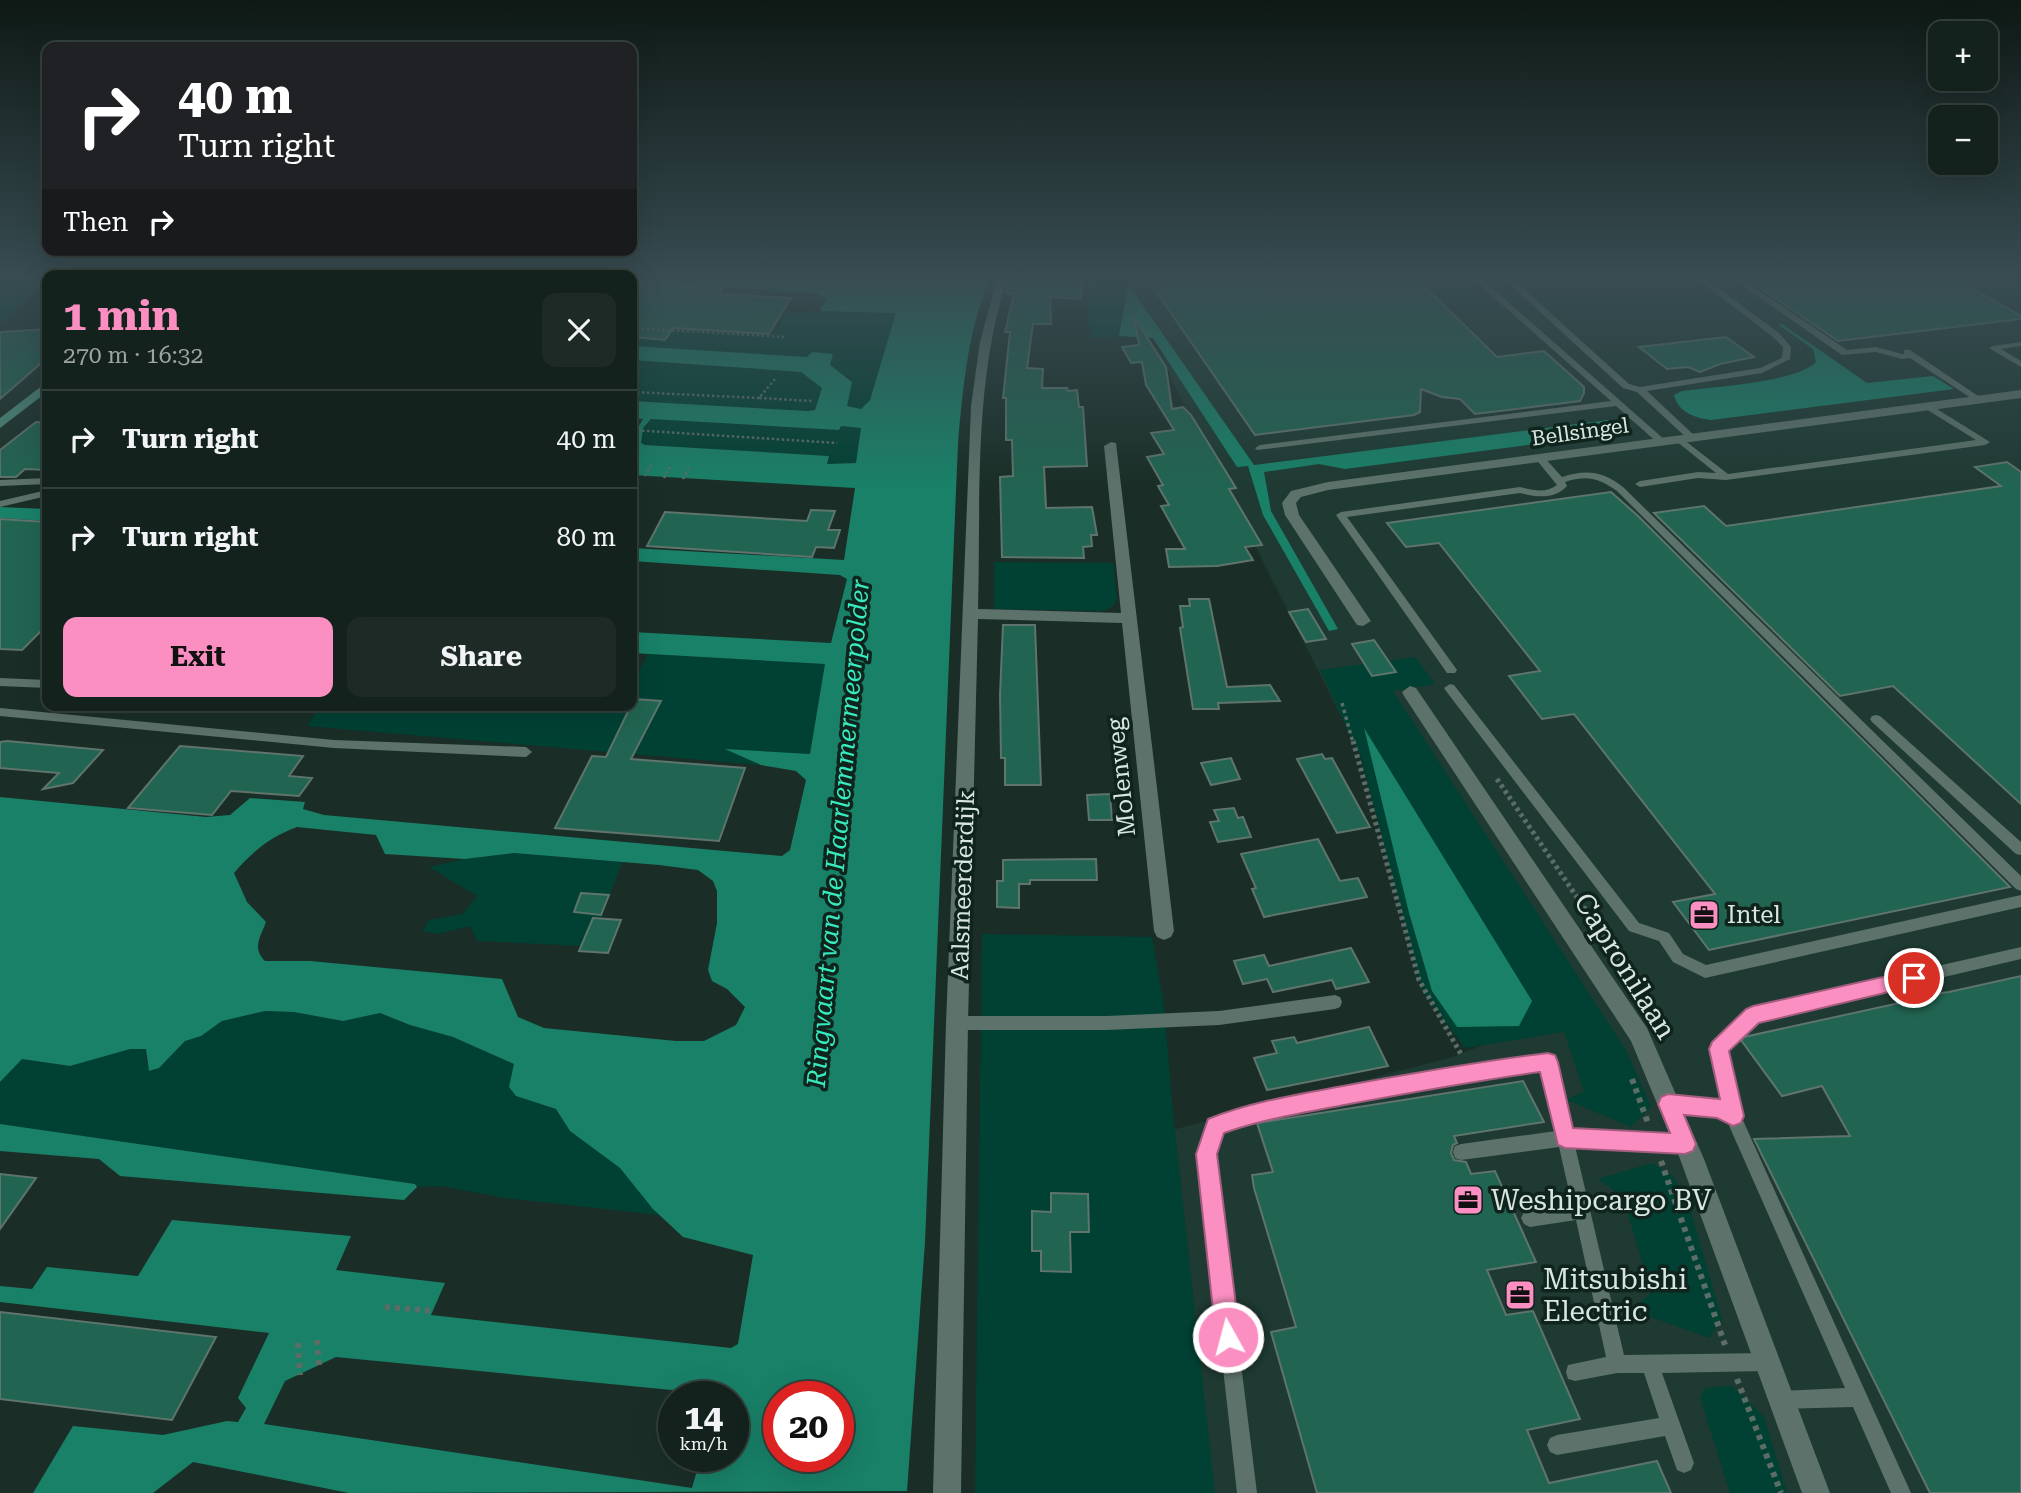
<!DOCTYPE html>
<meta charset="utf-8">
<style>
:root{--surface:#14221d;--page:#1d2a26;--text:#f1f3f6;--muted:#9da4a4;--line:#333f3b;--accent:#fc8fc2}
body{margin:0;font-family:"Roboto Serif",serif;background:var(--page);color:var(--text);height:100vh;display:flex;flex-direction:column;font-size:26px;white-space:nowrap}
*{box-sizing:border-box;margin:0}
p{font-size:23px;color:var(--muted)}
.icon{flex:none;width:38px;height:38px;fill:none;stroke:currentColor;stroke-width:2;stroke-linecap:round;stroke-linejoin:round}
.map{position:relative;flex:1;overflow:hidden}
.side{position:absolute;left:42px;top:270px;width:595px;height:441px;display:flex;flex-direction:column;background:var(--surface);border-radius:14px;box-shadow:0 7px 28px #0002,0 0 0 2px var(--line)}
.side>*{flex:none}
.hud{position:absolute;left:42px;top:42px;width:595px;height:214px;border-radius:14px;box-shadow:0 7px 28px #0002,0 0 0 2px var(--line);background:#202124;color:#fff;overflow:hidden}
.controls{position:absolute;left:1928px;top:21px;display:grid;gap:14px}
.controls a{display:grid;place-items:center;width:70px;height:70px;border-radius:14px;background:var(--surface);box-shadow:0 7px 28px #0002,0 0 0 2px var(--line);font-size:35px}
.speed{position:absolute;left:658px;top:1381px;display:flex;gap:14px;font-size:35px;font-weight:700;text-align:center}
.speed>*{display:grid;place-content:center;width:91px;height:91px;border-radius:50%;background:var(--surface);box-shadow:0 7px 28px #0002,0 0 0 2px var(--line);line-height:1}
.speed small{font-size:18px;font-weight:400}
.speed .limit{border:10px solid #d22;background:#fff;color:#111}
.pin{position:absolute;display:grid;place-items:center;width:60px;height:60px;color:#fff;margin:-30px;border:4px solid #fff;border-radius:50%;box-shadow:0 2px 7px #0007}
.me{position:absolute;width:77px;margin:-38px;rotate:353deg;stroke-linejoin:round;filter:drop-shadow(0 0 5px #0008)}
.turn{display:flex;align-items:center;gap:24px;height:147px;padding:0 21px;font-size:32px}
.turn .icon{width:91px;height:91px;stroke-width:2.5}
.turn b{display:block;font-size:49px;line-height:60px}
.then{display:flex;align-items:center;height:66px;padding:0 21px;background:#0003;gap:14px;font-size:26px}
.round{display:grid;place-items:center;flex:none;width:74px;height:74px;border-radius:14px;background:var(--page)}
.summary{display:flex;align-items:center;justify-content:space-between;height:119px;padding:0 21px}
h1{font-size:42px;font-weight:700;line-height:52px;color:var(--accent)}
.primary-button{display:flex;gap:14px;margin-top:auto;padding:14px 21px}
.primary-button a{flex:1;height:80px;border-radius:14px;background:var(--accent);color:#111;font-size:28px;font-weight:700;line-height:80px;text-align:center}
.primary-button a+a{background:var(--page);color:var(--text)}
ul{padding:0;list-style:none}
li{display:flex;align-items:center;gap:21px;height:98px;padding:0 21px;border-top:2px solid var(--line)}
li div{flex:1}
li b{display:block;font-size:26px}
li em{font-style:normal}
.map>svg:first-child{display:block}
</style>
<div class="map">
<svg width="2021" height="1493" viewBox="0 0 2021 1493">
<rect width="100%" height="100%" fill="#1a2e27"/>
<path fill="#1e3a32" d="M1134,279H2021V1493H1190L1147,1133L1176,1129L1453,1057L1503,1037L1173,383Z"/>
<g fill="#014133">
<path d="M0,279H47V280L0,325Z"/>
<path d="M1094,279H1127L1128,284L1119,336L1091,339L1087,308Z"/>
<path d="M820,311L896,313L870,400C866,410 855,411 847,406L850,378L837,373L830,366L833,354L812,352L808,357L632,346V327L773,335L786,314Z"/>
<path d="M632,360L801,372L822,387L815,410L808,411L632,401Z"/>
<path d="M651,419L839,430L841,426L861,427L856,463L826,464L828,456L645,445L641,443L643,428Z"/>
<path d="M994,562L1113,563L1117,599L1113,606L1104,611L994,609Z"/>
<path d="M648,654L825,664L810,754L728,750L761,765L307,726L321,705H632V683Z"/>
<path d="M1415,657L1435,684L1393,691L1627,1052L1651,1107L1631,1127L1567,1100L1584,1091L1564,1032L1465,1048L1422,990L1361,757L1320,670Z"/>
<path d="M514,853L622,862L601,919L583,946L477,941L470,926L438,934L423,931L429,920L463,914L477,896L429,867L465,859Z"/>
<path d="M982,934L1152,937L1164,1006L1173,1114L1215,1493H975Z"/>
<path d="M265,1011L294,1012L343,1021L379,1013L410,1025L453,1037L514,1064L516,1096L556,1109L570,1131L620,1168L659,1215L505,1198L441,1186L417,1187L415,1184L0,1124V1082L22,1059L70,1066L130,1049H146V1061L150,1071L159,1068L185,1041L201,1036L222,1021Z"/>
<path d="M1652,1163L1673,1176L1688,1202L1722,1319L1709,1338L1632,1310L1651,1293L1623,1197L1598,1179Z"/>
<path d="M1732,1386L1764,1417L1787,1493H1730L1700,1397L1706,1388Z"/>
</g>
<g fill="#198168" fill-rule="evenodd">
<path d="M632,279H989C968,332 963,386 958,443L925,1242L907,1491L349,1493L193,1462L153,1493H33L73,1426L163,1435L227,1421L238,1422L246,1408L238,1398L269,1333L0,1302V1286L32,1289L47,1267L138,1276L172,1220L351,1236L336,1270L445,1283L431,1315L731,1348L738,1344L753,1255L683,1237L653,1209L620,1168L570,1131L556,1109L516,1096L509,1087L514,1064L453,1037L410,1025L380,1013L343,1021L294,1012L265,1011L222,1021L201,1036L185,1041L159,1068L149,1071L146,1049H130L70,1066L22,1059L0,1082V797L206,817L230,815L250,798L305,802L303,809L324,815L782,856L790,850L806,780L796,771L761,765L725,749L810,754L825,664L632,653V632L831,643L847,579L840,575L632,561V548L844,560L855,488L632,475V438L643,419L632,418V401L808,411L815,410L822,388L801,372L632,360V346L807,357L812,352L833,354L830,365L852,382L847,406L861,409L870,400L896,313L820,311L827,298L815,293L632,282ZM651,419L839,430L841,426L861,428L856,463L827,464L829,456L645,445L641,443L643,428ZM297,827L376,835L385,854L465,859L514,853L659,865L698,870L713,881L717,891V923L708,970L712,981L727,989L745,1007L736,1025L704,1041H676L544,1028L518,1017L502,979L310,961H265C252,948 260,938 266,922L247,902L234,873C253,851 270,837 297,827ZM336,1357L733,1396V1456H701L692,1488L264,1424L285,1381ZM779,1396H838V1456H779Z"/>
<path d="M1128,284L1254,465L1608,420L1619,422L1624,427L1620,433L1345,469L1319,464L1264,472L1271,511L1338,629L1329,631L1263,515L1248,466L1237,467L1153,338L1119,336Z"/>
<path d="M1782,324L1867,383L1933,376L1954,389L1711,420C1695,418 1678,412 1674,395L1682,391C1712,387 1798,382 1816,362L1813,349L1779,325Z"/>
<path d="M0,507L47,509V521L0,518Z"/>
<path d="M1364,728L1532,1001L1519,1026L1457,1027L1432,991L1409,913Z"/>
<path d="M0,1124L415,1184L417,1187L404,1200L120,1176L99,1159L0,1151Z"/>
</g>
<g fill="#216451" stroke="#5e746c" stroke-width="2">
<path d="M1009,279L1083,280L1081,299L1050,297L1051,324H1033L1027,368L1043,369L1042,388H1067L1068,391L1077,390L1079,407H1083L1087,466L1044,467L1046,508L1092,507L1097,535H1091L1092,546L1083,547L1084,558L1002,557L1000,477L1013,476L1012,440H1006V398H1003L1010,332H1005L1014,294L1006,293Z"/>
<path d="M1202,279H1417L1497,357L1544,351L1584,387V393L1580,401L1475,414L1460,399L1442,397L1421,389L1420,412L1414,415L1255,435L1151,284Z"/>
<path d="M1747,279H1956L2021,316V319L1838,341Z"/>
<path d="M632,284L722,289L719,294L791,298L769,334L673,328L665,340L632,337Z"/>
<path d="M1134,317L1166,367L1172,409L1183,407L1191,415L1236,488L1229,489L1262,545L1245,547L1253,560L1217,566L1169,567L1166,549H1185L1161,506L1169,505L1158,486L1163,485L1147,457L1164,454L1151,433L1174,430L1146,385L1142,362L1131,363L1122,347L1139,345Z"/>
<path d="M47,329V358L0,399V332Z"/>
<path d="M1726,337L1754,357L1720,364L1700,372L1688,367L1667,369L1639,347Z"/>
<path d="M36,422L47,423V470L25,469L16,477H0V450Z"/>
<path d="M2007,462L2021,472V804L1893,686L1840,696L1654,513L1704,506L1726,526L2001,486L1975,467Z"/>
<path d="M1611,492L1638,516L2010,887L1709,950L1673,902L1715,894L1574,714L1542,719L1509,676L1540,671L1439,543L1406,547L1387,523Z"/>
<path d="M811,510L835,511L828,530H840L834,548L816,547L812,557L647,546L665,512L807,521Z"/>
<path d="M0,519L47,522V625L22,650L0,649Z"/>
<path d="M1189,599H1209L1227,687L1270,685L1280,701L1218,703L1219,709H1193L1180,628L1183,627L1180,606H1190Z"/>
<path d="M1308,609L1326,639L1306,642L1289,612Z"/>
<path d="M1003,625H1035L1041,785H1005V758H1001L1000,695Z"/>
<path d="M1374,640L1396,672L1372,676L1352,644Z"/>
<path d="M634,699L661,701L631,759L745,768L719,841L555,828L592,756L606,757Z"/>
<path d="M7,741L103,750L73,783L43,789L59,773L0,768V742Z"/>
<path d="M180,746L303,756L289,776L312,778L299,796L231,791L212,815L128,808Z"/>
<path d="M1322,754L1325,759L1332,758L1370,827L1337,833L1297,759Z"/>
<path d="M1231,758L1240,779L1211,785L1201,763Z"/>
<path d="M1110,794L1112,820H1089L1087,795Z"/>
<path d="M1234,808L1238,818L1243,817L1251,837L1218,842L1210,822L1219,821L1214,810Z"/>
<path d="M1318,839L1340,881L1358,878L1367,897L1264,917L1252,889L1256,888L1241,854Z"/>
<path d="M1096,859L1097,880H1030V884H1019V908L997,907V881H1003V860Z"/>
<path d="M581,893L609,895L601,915L574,912Z"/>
<path d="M593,918L621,920L608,953L579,951Z"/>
<path d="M1351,948L1369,982L1336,989L1332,980L1273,992L1267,979L1243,984L1234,961L1264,955L1269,966Z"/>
<path d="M2021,976V1493H1930L1754,1139L1850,1136L1822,1086L1782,1096L1741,1040L1744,1037L1927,997L1925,995L1949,992Z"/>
<path d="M1369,1027L1388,1066L1267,1090L1254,1058L1277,1053L1272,1041L1294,1037L1297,1043Z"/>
<path d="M1523,1081L1544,1122L1454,1136L1457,1143L1453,1145L1451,1153L1454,1160L1466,1162L1471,1174L1495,1171L1536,1262L1487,1270L1506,1315L1533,1311L1580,1419L1527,1430L1549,1483L1657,1461L1671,1493H1317L1271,1332L1296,1327L1254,1188L1252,1175L1273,1172L1257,1123Z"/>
<path d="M0,1174L36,1178L0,1229Z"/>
<path d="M1051,1193L1088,1194L1089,1232H1070L1071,1272L1041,1271V1251H1032V1211L1051,1212Z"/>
<path d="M0,1312L216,1337L172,1420L0,1399Z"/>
</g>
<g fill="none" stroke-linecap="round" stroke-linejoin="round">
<g stroke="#5c6d67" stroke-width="2.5" stroke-dasharray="2.5 2.5" stroke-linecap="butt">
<path d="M632,328L786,337"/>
<path d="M775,379L759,398L812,401"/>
<path d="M632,392L759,398"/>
<path d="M632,430L837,443"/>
<path d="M645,476L652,463"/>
<path d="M664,478L671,465"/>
<path d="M683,479L690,466"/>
</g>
<path stroke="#5c6d67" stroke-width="3.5" stroke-dasharray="3.5 3.5" stroke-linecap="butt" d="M1342,703L1353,743"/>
<g stroke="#5c6d67" stroke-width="5" stroke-dasharray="3.5 3.5" stroke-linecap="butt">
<path d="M1353,741L1419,980L1462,1056"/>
<path d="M1497,779L1658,1017L1655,1021"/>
</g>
<g stroke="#5c6d67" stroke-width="6" stroke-dasharray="5 5" stroke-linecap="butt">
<path d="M1632,1079L1648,1123"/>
<path d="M1661,1161L1725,1345"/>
<path d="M385,1307L434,1311"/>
<path d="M317,1340L319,1367"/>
<path d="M298,1343L300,1375"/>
<path d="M1737,1379L1781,1493"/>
</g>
<g fill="#5c726a" fill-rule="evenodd">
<path d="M1473,279H1482L1665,440V444H1659L1616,406L1257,450L1255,448L1260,445L1611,401Z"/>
<path d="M1504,279H1513L1629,384L1640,387L1760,368L1782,358L1783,347L1773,337L1697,279H1706L1779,333L1791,347L1790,359L1762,373L1647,391L1697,438L1695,440H1689L1637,392L1623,388Z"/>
<path d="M1733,279H1742L1847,350L1876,347L1902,354H1904V350H1910L1984,400L1977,402L1910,358L1902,359L1876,352L1842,355Z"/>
<path d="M2021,342V346L2001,349L2021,361V367L1989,348L1993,346Z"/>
<path d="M1929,404L1990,442L1985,445L1726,480L1698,478L1640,487L1635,484L1640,481L1698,472L1716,473L1676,441V437L1679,436L1728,474L1976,440L1926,409L1925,407Z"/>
<path d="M1540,455L1543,456L1562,477C1586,469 1603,471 1623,487L2021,876V891L2016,889L1617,491C1599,478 1586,475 1565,482L1567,486C1554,500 1537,497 1520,493L1347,517L1457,670L1455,673H1447L1336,515L1341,512L1520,487C1533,490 1545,494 1557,485L1535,458Z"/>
<path d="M47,478V484L0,486V480Z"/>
<path d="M47,490V496L0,507V501Z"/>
<path d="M0,678L47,680V688L0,686Z"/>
<path d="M1450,684L1454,685L1639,923L1669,933L1683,954L1706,965L2021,895V907L1705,978L1673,962L1659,941L1629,931L1446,691L1444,688Z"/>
<path d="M0,708L334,740L526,747L532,752L526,757L334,748L0,716Z"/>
<path d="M1876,715L1880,716L2021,842V855L2016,854L1872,722L1870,719L1872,716Z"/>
<path d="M2021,947V959L1757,1021L1727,1051L1741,1116L1911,1493H1891L1853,1407L1781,1409L1774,1407L1772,1400L1774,1393L1781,1391L1845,1388L1727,1121L1717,1116L1668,1112L1662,1109L1660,1104L1662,1099L1668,1096L1722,1103L1711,1049L1714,1044L1748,1010L1753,1008Z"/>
<path d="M1335,995L1340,997L1342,1002L1340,1007L1335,1009L1219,1025L1107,1030H957L952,1028L949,1023L952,1018L957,1016H1107L1219,1011Z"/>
<path d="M1548,1055L1553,1057L1556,1062L1572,1130L1685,1136L1691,1138L1693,1144L1691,1150L1685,1152L1575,1146L1624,1355L1766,1353L1773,1355L1775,1362L1773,1369L1766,1371L1662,1373L1694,1463L1691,1470L1684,1473L1677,1470L1665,1436L1557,1455L1550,1452L1547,1445L1550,1438L1557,1435L1659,1418L1644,1373H1617L1575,1381L1568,1379L1566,1372L1568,1365L1606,1357L1576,1220L1530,1227L1524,1224L1521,1218L1524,1212L1530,1209L1572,1204L1559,1147L1461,1160L1455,1158L1453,1152L1455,1146L1461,1144L1556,1131L1542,1070L1460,1080L1249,1122L1222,1131L1215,1154L1257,1493H1237L1199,1154L1210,1121L1249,1106L1460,1066Z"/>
</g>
<g fill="#5c726a" fill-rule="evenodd">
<path d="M997,279H1007C973,384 981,500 978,609L1121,613L1104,446L1111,442L1116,443L1174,931L1171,937L1164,940L1157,937L1154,931L1122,623L978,619L968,1023L961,1493H933L946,1023L971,406L980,342Z"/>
<path d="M2021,390V398L1328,490L1301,497L1296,503L1299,515L1371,621L1363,626L1357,625L1285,515L1282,503L1291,491L1328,482Z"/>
<path d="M1410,686L1416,688L1647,1028L1704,1159L1830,1493H1802L1680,1159L1631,1041L1404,696L1402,692Z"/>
</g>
<path fill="#4c8c7b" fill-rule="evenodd" d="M47,382V392L0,428V418Z"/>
</g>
<linearGradient id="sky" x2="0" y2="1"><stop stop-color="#0e1915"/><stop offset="0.57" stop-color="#384c52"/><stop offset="1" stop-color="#384c52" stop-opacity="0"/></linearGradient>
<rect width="2021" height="488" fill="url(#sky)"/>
<path fill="#fc8fc2" stroke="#a45d7e" stroke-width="2" d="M1914,970L1921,972L1923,978L1921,984L1914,986L1759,1023L1729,1051L1744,1116L1741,1123L1733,1126L1717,1118L1684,1115L1696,1144L1693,1151L1685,1154L1565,1148L1558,1145L1540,1072C1474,1081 1409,1093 1344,1105C1304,1113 1263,1119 1224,1133L1217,1154L1240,1337L1237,1345L1228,1348L1220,1345L1216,1337L1196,1154L1208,1119C1253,1101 1300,1094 1348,1085C1414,1073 1481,1061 1548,1053L1555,1055L1558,1062L1573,1128L1670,1133L1658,1104L1661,1097L1668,1094L1720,1099L1709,1049L1712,1042L1746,1009L1753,1006Z"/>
<defs>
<g id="office-square" transform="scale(1.575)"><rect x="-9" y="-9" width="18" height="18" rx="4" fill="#fc8fc2" stroke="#10241e"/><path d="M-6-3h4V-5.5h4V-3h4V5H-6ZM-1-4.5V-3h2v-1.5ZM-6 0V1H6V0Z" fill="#111"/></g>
</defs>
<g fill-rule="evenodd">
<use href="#office-square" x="1704" y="915"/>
<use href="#office-square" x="1468" y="1200"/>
<use href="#office-square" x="1520" y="1295"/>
</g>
<g text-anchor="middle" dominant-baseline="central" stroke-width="7" stroke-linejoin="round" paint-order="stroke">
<g font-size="21" fill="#d9e6e1" stroke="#10241e">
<text transform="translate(1580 432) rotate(-8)">Bellsingel</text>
</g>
<g font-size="24" fill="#d9e6e1" stroke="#10241e">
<text transform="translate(1121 777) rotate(-96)">Molenweg</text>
<text transform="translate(963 885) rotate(-88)">Aalsmeerderdijk</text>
</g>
<g font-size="24" fill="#d9e6e1" stroke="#10241e" text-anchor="start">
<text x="1727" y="915">Intel</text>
</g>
<g font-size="26" font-style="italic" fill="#37ebbf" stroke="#10241e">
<text transform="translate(838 833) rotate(-85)">Ringvaart van de Haarlemmermeerpolder</text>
</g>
<g font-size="28" fill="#d9e6e1" stroke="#10241e">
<text transform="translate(1625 966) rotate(58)">Capronilaan</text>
</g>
<g font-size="28" fill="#d9e6e1" stroke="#10241e" text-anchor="start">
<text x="1491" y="1200">Weshipcargo BV</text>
<text x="1543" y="1279">Mitsubishi<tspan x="1543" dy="32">Electric</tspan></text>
</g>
</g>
</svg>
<div class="controls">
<a>+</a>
<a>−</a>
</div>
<div class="speed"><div>14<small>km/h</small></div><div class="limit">20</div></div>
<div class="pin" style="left:1914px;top:978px;background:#d93025"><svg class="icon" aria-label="arrive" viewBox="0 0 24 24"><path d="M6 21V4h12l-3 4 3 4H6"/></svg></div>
<svg class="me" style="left:1228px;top:1337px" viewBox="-20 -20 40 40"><circle r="17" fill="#fc8fc2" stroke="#fff" stroke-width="3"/><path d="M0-11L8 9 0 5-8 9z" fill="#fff"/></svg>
<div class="hud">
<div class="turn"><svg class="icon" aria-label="right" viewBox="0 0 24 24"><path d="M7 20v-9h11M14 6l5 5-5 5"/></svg><div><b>40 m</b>Turn right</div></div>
<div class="then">Then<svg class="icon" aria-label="right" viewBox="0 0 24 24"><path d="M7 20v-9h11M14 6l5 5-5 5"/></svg></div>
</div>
<section class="side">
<div class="summary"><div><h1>1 min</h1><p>270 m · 16:32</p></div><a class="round"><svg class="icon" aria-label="close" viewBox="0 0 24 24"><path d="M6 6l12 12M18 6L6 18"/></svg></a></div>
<ul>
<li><svg class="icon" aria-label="right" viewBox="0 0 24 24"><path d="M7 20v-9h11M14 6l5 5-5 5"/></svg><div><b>Turn right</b></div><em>40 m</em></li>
<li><svg class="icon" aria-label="right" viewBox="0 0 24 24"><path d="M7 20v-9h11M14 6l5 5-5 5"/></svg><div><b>Turn right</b></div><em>80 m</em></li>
</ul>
<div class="primary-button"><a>Exit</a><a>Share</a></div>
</section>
</div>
